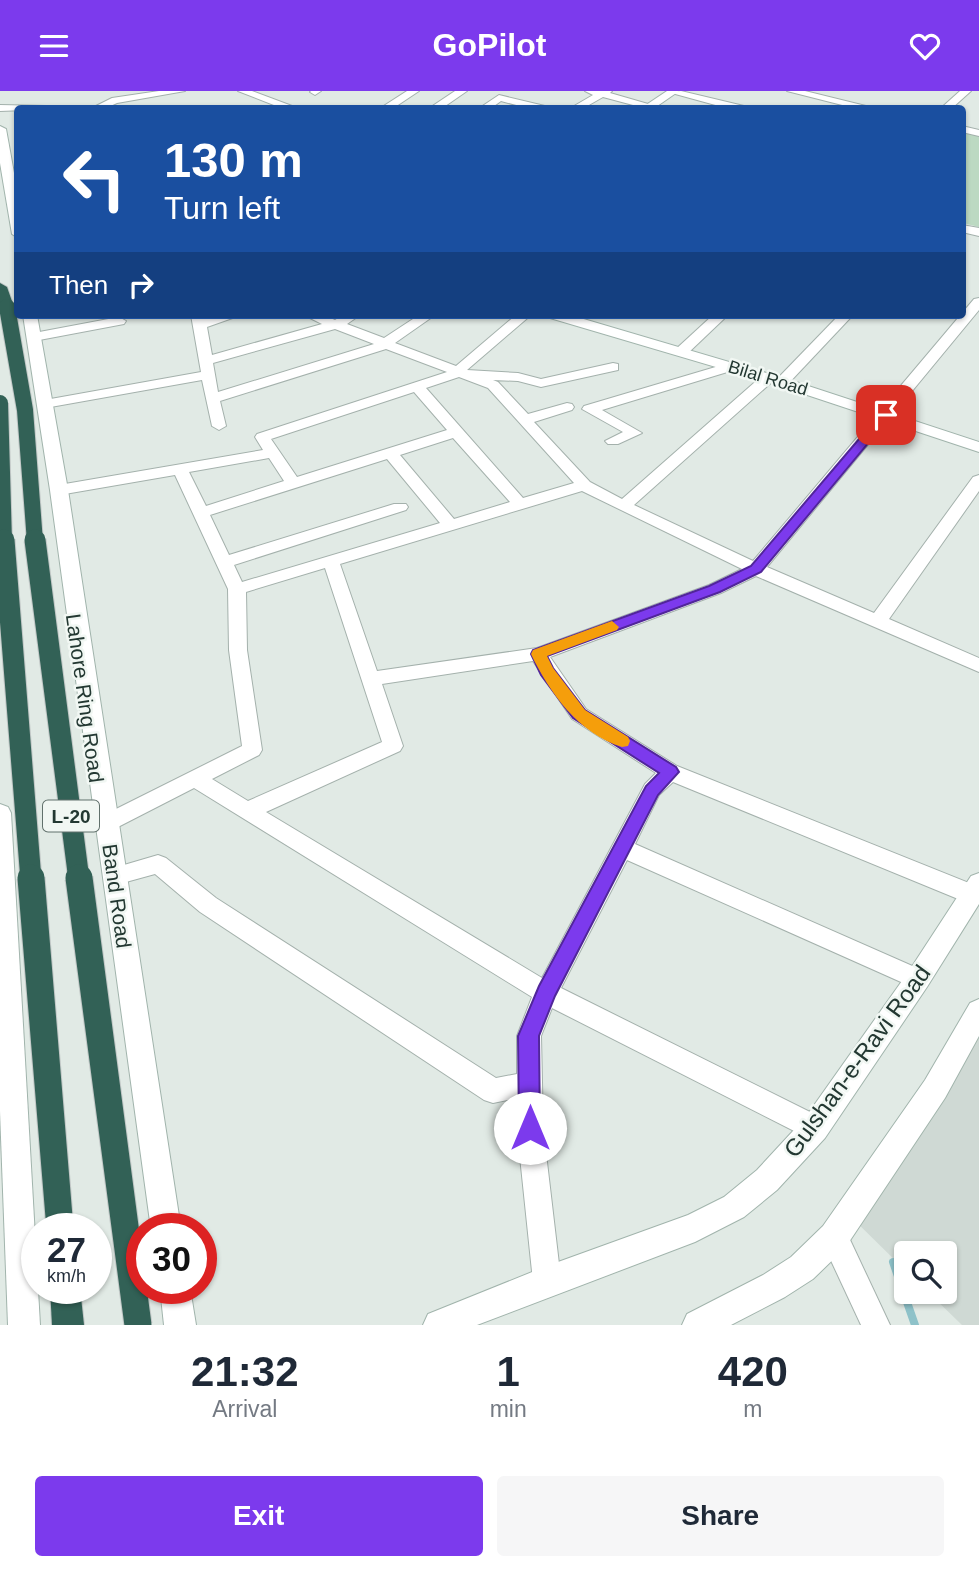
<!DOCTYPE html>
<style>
:root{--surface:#fff;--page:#f6f6f7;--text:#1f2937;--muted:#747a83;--accent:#7c3aed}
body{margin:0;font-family:Arial,sans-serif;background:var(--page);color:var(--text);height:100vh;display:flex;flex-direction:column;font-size:26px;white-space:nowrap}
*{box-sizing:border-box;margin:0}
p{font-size:23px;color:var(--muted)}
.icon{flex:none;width:38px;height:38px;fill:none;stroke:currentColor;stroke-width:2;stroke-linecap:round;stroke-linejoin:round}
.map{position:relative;height:1234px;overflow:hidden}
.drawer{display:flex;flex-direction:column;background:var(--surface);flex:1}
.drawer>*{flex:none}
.banner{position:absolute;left:14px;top:14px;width:952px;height:214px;border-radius:7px;box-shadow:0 2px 5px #0004;background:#1a4fa0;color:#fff;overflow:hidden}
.tools{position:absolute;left:894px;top:1150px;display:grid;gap:14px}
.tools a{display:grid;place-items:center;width:63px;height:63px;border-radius:7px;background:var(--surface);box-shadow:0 2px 5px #0004;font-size:35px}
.speed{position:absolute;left:21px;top:1122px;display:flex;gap:14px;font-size:35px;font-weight:700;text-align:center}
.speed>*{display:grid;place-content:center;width:91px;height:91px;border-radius:50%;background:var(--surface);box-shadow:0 2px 5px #0004;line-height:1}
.speed small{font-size:18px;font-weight:400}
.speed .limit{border:10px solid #d22;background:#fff;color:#111}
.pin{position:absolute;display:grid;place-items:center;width:60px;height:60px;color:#fff;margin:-30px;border-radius:14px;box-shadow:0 4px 10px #0006}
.me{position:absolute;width:77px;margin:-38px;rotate:0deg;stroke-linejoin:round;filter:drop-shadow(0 0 5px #0008)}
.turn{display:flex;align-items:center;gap:24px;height:147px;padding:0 35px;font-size:32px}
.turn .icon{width:91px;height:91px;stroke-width:2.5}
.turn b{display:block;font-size:49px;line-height:60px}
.then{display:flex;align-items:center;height:66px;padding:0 35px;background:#0003;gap:14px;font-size:26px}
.eta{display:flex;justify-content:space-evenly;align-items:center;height:119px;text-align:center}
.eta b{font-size:42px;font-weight:600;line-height:49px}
.button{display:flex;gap:14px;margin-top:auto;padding:14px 35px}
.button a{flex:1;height:80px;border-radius:7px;background:var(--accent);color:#fff;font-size:28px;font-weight:600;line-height:80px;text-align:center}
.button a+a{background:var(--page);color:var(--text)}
header{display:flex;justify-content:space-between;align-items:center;height:91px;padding:0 35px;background:var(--accent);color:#fff;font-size:32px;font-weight:600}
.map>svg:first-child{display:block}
</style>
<header><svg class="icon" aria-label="menu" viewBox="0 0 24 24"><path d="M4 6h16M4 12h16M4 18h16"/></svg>GoPilot<svg class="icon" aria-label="heart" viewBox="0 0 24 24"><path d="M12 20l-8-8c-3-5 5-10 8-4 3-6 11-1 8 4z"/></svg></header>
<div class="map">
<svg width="979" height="1234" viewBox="0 0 979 1234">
<rect width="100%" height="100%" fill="#e1eae5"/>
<path fill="#cfd9d4" d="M979,908V1234H962L928,1201L945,1200V1162H906V1180L841,1116Z"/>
<path fill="#bcd9c2" d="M963,40L979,44V136L963,132Z"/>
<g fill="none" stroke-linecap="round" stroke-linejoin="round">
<path stroke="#8ec2c9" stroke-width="8" d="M893,1171L915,1234"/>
<g stroke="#a4b1ac" stroke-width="2">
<g id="street">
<path d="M159,0H185L117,12L104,18H90L112,7Z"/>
<path d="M238,0H252L300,18H284Z"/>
<path d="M321,0L315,4L310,1L311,0Z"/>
<path d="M407,0H419L392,18H379Z"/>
<path d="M455,0H467L441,18H428Z"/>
<path d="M585,0H612L610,2L655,15L648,18L603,6L582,18H569L593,4Z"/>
<path d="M681,0L748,16L750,18H730L668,1Z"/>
<path d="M787,0H805L878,18H858Z"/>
<path d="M960,0H971L951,18H940Z"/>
<path d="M499,4L549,16L551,18H531L501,10L490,18H478Z"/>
<path d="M0,14L46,15L51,18L0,20Z"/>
<path d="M962,35L979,39V45L962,41Z"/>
<path d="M962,134L979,137V145L962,141Z"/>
<path d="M979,207V219L767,476L874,522L973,386L979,384V400L889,528L979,567V581L756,485L721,502L550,566L586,618L677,675L979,796V809L971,812L963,810L673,691L659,704L635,753L926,881L930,888L926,895L918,898L910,895L627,769L561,897L824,1028L828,1037L824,1046L815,1050L806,1046L552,917L541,945L543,1037L561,1190L557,1200L547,1204L537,1200L533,1190L517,1037V1007L493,1012L484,1009L200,821L155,783L115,794L107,791L104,785L107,779L158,764L166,767L216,807L496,987L517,983V945L532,906L194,697L114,738L107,740L100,738L96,732L100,726L242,655L229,559L228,498L175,384L59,404L51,399L59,394L263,359L255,346L257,343L447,281L386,258L220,310L226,335L219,339L212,335L202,289L45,317L38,313L45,309L201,281L191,224H205V228L220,224H241L207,236L212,264L322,233L304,224H323L335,229L343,224H360L347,233L384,247L419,224H435L395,252L456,275L516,224H531L467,279L518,282L541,288L613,272L618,273V279L541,296L518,290L493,289L498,291L528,323L567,312L572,313L574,316L572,319L534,331L590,391L622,408L763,284H773V290L634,414L753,470L974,208ZM335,238L374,253L218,301L213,272ZM459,286L488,297L574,392L523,407L426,297ZM414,301L447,339L297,386L271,348ZM453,347L510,411L454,428L400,364ZM269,367L284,390L206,415L189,381ZM387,368L440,432L242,491L234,474L406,419L408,416L406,413H394L229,464L210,424ZM582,400L742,478L709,494L537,557L377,580L340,473ZM325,477L382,651L248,710L212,688L259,664L262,659L247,559L246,501ZM533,570L572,628L656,682L645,693L542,887L266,721L400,660L403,655L382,593Z"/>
<path d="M713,224H728L686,264H676V258Z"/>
<path d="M839,224H853L787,294H777V288Z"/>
<path d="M119,226L126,230L124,233L34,250L27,246L34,242Z"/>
<path d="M729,272L736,276L734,279L602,319L642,342L618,353H608L605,350L623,341L582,318L584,315Z"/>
<path d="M834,1132L844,1136L890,1234H861L820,1146L824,1136Z"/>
</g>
</g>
<g stroke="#a1b4ac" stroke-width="2">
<g id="secondary">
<path d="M667,0H679L653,18H640Z"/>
<path d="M0,35L6,38L18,104V147L12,143L0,72Z"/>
<path d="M23,224H37L68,399L181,1138H151L50,399Z"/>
<path d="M548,224H570L787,288L979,351V361L777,294L550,227Z"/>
<path d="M0,713L8,716L11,722L40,1234H8L0,1020Z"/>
<path d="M979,782V813L927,896L825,1047L777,1099L744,1126L695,1151L477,1234H423L428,1223L547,1175L688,1124L724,1106L757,1079L805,1027L909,880L971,785Z"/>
<path d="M979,908V945L945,1007L845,1157L813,1188L785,1206L731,1234H682L687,1223L763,1184L791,1166L823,1135L925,989L970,912Z"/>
<path d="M160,1197H190L196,1234H164Z"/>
</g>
</g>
<g stroke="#c1c7c6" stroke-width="2">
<g id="highway">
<path d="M0,192L7,196L14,216L12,219L7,220L0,216Z"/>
<path d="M50,1197H80L84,1234H52Z"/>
</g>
</g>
<use href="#street" fill="#fff" fill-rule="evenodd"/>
<use href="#secondary" fill="#fff" fill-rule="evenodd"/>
<use href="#highway" fill="#326156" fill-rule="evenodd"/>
<g stroke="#c1c7c6" stroke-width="18" stroke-linecap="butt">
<g id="highway-bridge-far2">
<path d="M7,216L25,319L35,451"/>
<path d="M0,312L4,451"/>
</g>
</g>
<g stroke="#c1c7c6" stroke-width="23" stroke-linecap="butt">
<g id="highway-bridge-far1">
<path d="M4,449L31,789"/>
<path d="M35,449L79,789"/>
</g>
</g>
<g stroke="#c1c7c6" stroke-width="29" stroke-linecap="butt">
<g id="highway-bridge">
<path d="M31,787L60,1138"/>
<path d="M79,787L138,1234"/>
</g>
</g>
<use href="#highway-bridge-far2" stroke="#326156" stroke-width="16"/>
<use href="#highway-bridge-far1" stroke="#326156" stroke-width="21"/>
<use href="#highway-bridge" stroke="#326156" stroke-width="27"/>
</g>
<path fill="#7c3aed" stroke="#51269a" stroke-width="2" d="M886,320L890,321V326L761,481L720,501L547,565L553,577L585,619L676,676L679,681L658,704L555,905L539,945L540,1037L537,1045L530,1048L522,1045L519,1037L518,945L539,895L646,695L659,682L573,627L541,584L531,563L533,559L709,495L751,475L882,321Z"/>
<path fill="#f59e0b" d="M612,530L619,536L617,539L547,565L553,577L585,619L628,646L630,650L628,655L622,656C579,643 549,601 531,563L533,559Z"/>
<g text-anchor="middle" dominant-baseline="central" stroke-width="5" stroke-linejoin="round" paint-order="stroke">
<g font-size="18" fill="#233832" stroke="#f1f7f3">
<text transform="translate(768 287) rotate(17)">Bilal Road</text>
</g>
<rect fill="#f1f7f3" stroke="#61716c" stroke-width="2" x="43" y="709.5" width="56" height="31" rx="5"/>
<g font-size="19" font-weight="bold" fill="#233832">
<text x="71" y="725">L-20</text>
</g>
<g font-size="21" fill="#233832" stroke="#f1f7f3">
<text transform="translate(85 607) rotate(82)">Lahore Ring Road</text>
<text transform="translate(117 805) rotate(82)">Band Road</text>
</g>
<g font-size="24" fill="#233832" stroke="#f1f7f3">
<text transform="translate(857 970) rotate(-54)">Gulshan-e-Ravi Road</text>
</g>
</g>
</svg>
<div class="tools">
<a><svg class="icon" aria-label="search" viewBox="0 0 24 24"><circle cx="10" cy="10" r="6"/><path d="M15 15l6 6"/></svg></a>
</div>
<div class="speed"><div>27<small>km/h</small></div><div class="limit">30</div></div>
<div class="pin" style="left:886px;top:324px;background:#d93025"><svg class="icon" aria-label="arrive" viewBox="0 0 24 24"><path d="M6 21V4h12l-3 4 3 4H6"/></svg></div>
<svg class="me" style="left:530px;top:1037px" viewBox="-20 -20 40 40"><circle r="19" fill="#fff"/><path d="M0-13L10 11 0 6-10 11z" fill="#7c3aed"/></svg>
<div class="banner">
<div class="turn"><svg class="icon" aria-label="left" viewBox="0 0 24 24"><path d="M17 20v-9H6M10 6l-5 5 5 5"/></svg><div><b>130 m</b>Turn left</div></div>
<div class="then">Then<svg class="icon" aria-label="right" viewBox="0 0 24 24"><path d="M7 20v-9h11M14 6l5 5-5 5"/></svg></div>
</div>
</div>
<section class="drawer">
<div class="eta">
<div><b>21:32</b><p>Arrival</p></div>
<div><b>1</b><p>min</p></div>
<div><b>420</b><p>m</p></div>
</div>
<div class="button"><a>Exit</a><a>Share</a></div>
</section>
